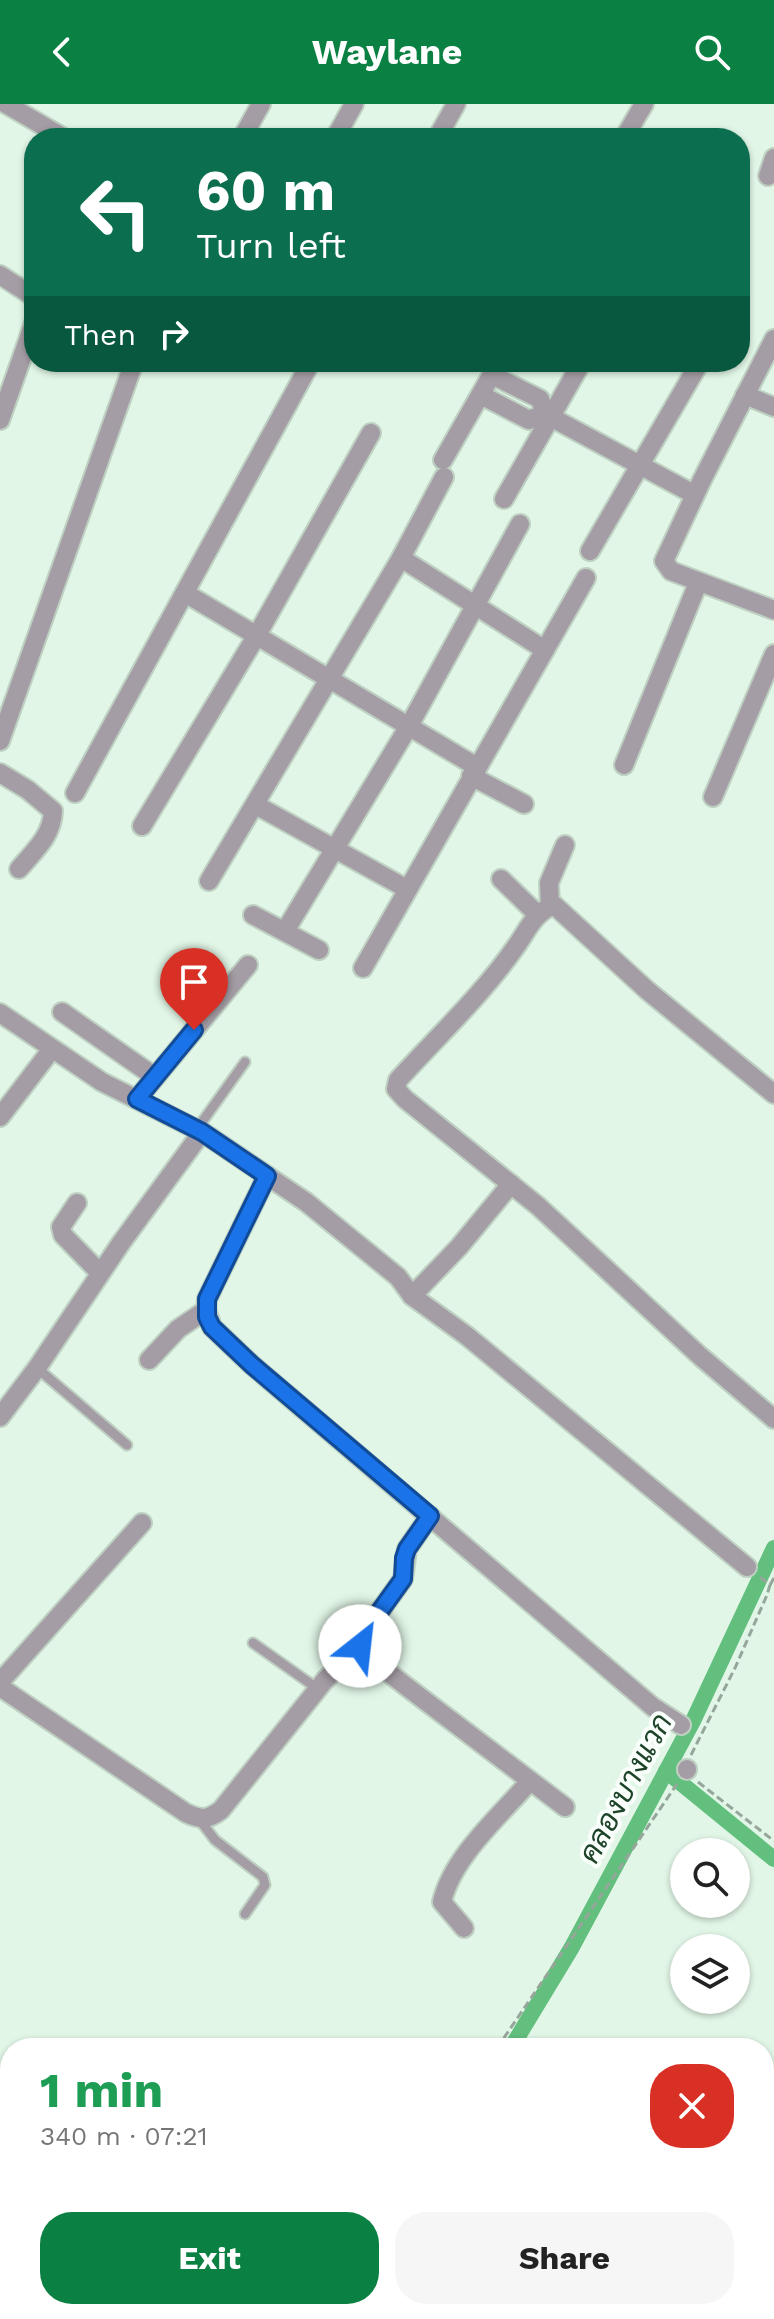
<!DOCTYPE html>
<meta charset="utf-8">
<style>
:root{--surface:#fff;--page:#f6f6f6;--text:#222;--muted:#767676;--accent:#0b8043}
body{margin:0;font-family:"Work Sans",Sarabun,sans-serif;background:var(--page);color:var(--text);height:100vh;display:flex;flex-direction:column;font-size:30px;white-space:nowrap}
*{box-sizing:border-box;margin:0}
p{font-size:26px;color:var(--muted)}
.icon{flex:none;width:44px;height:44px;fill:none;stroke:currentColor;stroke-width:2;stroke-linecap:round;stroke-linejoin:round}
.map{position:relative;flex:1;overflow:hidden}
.drawer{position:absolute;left:0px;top:1934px;width:774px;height:282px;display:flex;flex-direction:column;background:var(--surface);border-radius:32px 32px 0 0;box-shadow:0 2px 6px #0004}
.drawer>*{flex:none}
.guide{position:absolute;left:24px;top:24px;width:726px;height:244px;border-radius:32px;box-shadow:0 2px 6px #0004;background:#0b6e4f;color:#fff;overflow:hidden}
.fabs{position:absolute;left:670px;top:1734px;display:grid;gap:16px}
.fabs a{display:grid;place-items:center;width:80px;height:80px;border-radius:50%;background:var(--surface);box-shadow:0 2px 6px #0004;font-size:40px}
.pin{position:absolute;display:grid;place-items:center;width:68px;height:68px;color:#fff;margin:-82px -34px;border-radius:50% 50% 50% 0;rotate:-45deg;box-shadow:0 0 8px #0007}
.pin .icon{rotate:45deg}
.me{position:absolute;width:88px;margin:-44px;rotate:29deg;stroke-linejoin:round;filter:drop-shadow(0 0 6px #0008)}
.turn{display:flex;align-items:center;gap:28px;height:168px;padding:0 40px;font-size:36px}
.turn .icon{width:104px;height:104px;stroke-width:2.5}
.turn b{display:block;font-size:56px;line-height:68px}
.then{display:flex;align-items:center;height:76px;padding:0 40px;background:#0003;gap:16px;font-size:30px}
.round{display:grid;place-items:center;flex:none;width:84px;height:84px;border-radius:32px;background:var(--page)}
.head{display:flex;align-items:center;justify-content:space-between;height:136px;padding:0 40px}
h1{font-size:48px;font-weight:700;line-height:60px;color:#1e9e55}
.primary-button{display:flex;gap:16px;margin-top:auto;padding:16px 40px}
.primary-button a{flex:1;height:92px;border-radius:32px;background:var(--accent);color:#fff;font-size:32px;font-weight:700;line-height:92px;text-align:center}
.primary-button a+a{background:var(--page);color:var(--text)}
header{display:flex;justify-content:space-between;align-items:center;height:104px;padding:0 40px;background:var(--accent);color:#fff;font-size:36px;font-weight:700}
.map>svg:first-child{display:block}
</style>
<header><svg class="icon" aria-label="back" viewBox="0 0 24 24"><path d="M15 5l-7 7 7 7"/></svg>Waylane<svg class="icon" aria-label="search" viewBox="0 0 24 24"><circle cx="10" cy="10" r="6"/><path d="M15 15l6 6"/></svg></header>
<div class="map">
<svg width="774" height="2215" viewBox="0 0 774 2215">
<defs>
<pattern id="forest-firs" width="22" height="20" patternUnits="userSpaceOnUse" patternTransform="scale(2)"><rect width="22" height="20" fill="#a7dbb3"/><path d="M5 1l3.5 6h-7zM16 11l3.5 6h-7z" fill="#90bd9a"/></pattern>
</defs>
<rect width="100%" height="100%" fill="#e1f6e6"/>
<path fill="url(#forest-firs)" d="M774,2141V2215H731L736,2206H764V2158Z"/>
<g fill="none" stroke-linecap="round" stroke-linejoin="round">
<g stroke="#62bf7e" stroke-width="16">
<path d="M666,1667L774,1755"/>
<path d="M511,1944L572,1843L693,1617L774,1444"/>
<path d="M354,2215L359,2206"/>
</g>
<g stroke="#bed0c2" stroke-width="13">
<g id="lane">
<path d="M197,1025L245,958"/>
<path d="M37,1264L127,1341"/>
<path d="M253,1539L318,1585"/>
<path d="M199,1715L215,1736L263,1773L265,1781L245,1810"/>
</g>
</g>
<g stroke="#bed0c2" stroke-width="22">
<g id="street">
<path d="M6,0L64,34"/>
<path d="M242,34L261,0"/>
<path d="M335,34L354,0"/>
<path d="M437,34L456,0"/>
<path d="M624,34L644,0"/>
<path d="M768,72L774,54"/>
<path d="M0,171L34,193"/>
<path d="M774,235L702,376L664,457L671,467L774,506"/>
<path d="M481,291L529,316L545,310L540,295L492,271"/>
<path d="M745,291L774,303"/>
<path d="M545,310L686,386"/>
<path d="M0,316L34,219"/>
<path d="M443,356L499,258"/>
<path d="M504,395L582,258"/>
<path d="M590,447L700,258"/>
<path d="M401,454L545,546"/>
<path d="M185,489L477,663"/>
<path d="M0,637L134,258"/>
<path d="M624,661L698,479"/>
<path d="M0,669L28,686L53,707C52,732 35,746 19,765"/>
<path d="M471,672L524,700"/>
<path d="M75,689L311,258"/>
<path d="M713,693L774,550"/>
<path d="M256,701L407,785"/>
<path d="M142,722L257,531L371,329"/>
<path d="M501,775L538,811"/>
<path d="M209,777L401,454L444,373"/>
<path d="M550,803L549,779L565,741"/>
<path d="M253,811L319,846"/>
<path d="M285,827L409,622L520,420"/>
<path d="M363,864L586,474"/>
<path d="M62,908L155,973"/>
<path d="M0,909L102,978L202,1028L306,1098L398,1173L412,1192L467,1232L747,1463"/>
<path d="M774,990L648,887L554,801C535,808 528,825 517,841C483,890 438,932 398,976L396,985L405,995L538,1102L700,1252L774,1315"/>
<path d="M137,995L248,861"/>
<path d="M0,1013L52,945"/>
<path d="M267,1072L207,1195L206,1206L212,1223L252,1261L653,1603L681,1621"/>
<path d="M77,1099L61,1123L63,1131L100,1169"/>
<path d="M412,1192L459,1143L511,1080"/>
<path d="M149,1256L178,1225L206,1206"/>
<path d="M0,1313L37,1264L121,1139L202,1028"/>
<path d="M430,1412L407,1445L403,1475L362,1532L360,1542L366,1551L407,1583L565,1703"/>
<path d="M0,1578L142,1419"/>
<path d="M0,1583L186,1709C201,1716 208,1716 221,1706L325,1576L360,1542"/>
<path d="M687,1666V1665"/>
<path d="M464,1824L442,1798C452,1753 500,1712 530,1677"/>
</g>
</g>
<g stroke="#96a69a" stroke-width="3" stroke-dasharray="8 4" stroke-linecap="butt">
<path d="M770,1481L774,1474"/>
<path d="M691,1651L735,1564L767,1491L770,1481L760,1473"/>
<path d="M698,1678L774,1737"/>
<path d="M497,1944L677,1680"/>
<path d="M352,2215L356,2206"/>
</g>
<use href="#lane" stroke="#a59da5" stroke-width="9"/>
<use href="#street" stroke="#a59da5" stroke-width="18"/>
</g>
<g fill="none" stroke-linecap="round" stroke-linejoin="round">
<g stroke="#114b97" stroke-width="20">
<path id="route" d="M194,926L137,995L202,1028L267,1072L207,1195V1213L212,1223L252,1261L430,1412L407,1445L404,1454L403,1475L362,1532L360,1542"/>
</g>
<use href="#route" stroke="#1a73e8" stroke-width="14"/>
</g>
<g text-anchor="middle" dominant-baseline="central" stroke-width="8" stroke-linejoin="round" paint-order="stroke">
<g font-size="30" font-style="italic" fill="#1d4329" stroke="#fafefb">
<text transform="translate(625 1684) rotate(-62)">คลองบางแวก</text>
</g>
</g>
</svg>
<div class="fabs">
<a><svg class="icon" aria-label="search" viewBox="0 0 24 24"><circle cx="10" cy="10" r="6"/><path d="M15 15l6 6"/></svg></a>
<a><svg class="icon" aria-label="layers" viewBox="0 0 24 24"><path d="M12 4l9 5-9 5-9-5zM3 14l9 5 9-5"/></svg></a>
</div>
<div class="pin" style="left:194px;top:926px;background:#d93025"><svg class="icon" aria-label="arrive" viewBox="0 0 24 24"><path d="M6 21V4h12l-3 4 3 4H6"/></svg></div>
<svg class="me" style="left:360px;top:1542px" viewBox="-20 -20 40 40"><circle r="19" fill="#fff"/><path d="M0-13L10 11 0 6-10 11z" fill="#1a73e8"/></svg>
<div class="guide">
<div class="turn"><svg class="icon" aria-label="left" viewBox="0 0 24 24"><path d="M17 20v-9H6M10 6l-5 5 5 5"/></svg><div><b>60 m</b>Turn left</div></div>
<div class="then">Then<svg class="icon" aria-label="right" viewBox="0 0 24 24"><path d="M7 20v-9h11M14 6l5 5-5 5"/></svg></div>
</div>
<section class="drawer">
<div class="head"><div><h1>1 min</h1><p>340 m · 07:21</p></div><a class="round" style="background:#d93025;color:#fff"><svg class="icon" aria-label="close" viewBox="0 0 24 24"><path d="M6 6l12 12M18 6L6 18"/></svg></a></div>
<div class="primary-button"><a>Exit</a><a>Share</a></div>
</section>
</div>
